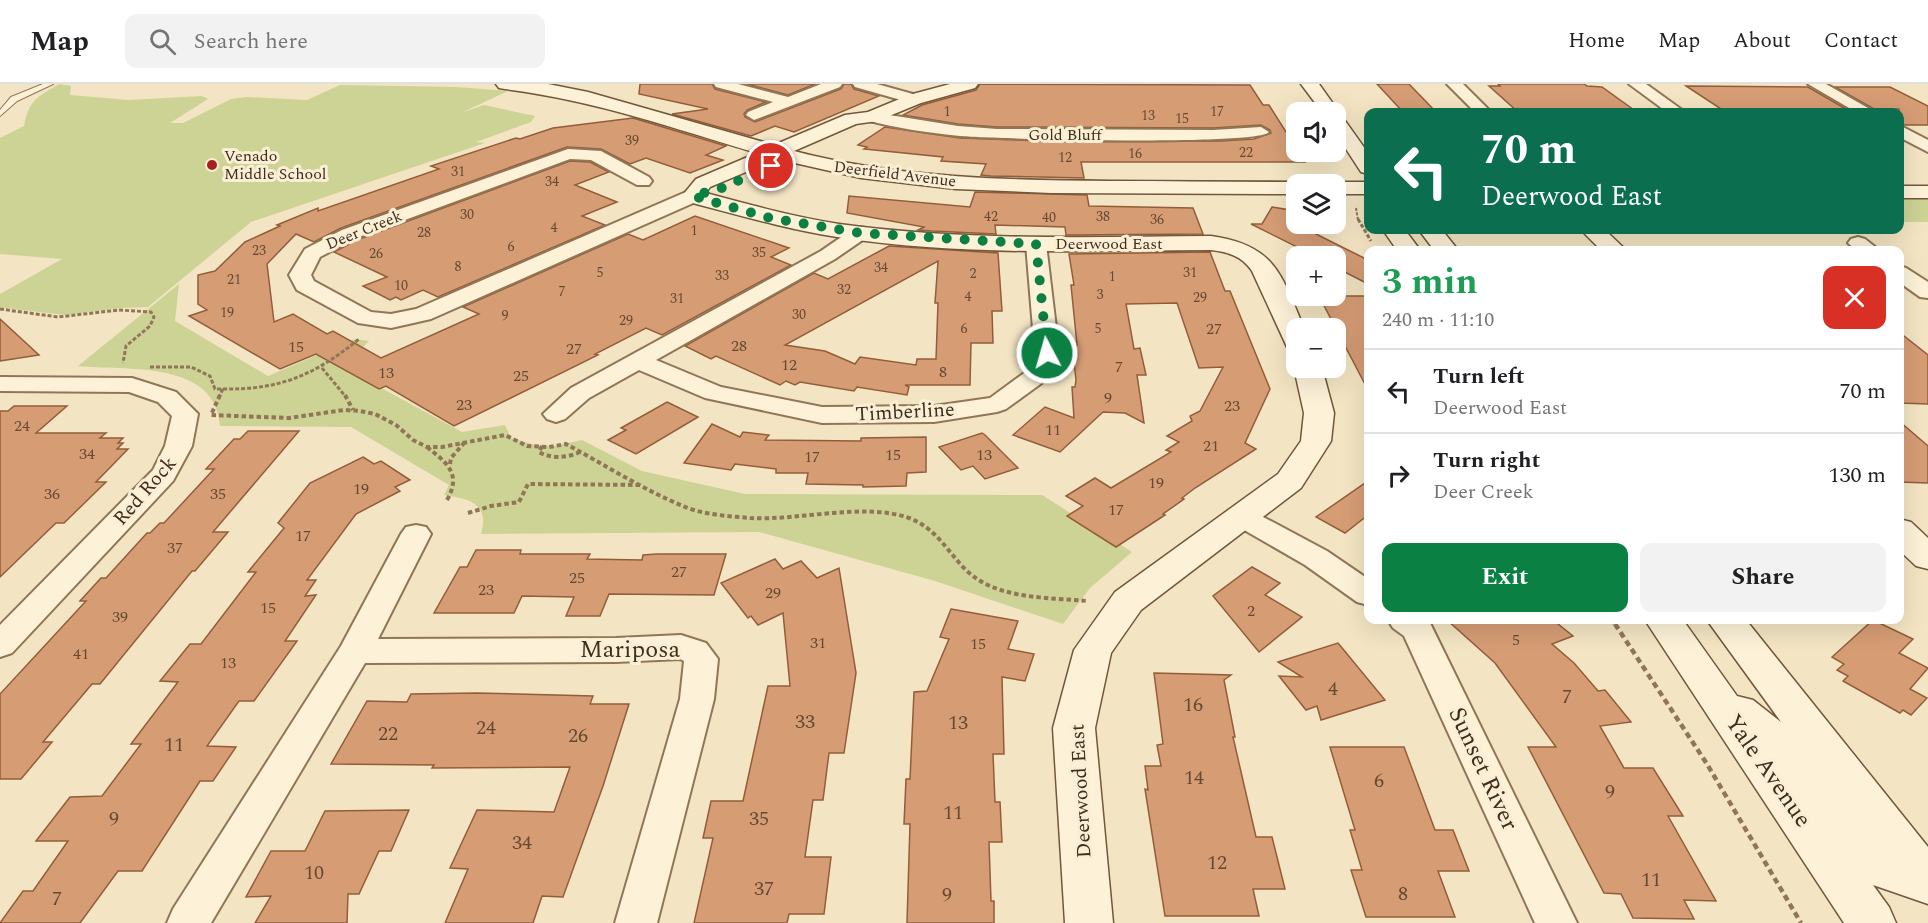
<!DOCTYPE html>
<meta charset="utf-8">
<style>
:root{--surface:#fff;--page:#f2f2f2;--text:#202124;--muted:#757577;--line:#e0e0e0;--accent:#0b8043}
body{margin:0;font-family:Spectral,serif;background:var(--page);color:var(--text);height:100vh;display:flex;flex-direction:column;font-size:22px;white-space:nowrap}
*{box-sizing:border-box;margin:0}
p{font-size:20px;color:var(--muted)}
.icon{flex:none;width:33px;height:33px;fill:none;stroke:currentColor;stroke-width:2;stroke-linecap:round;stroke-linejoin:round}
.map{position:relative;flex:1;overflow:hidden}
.details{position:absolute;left:1364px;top:162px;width:540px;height:378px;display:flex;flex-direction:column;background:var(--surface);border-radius:12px;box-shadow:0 6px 24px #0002}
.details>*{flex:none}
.banner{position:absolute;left:1364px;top:24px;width:540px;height:126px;border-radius:12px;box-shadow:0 6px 24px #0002;background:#0b6e4f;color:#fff;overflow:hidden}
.fabs{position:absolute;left:1286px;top:18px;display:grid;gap:12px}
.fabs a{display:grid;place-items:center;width:60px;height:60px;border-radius:12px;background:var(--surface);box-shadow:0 6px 24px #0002;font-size:30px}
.pin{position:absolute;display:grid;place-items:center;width:51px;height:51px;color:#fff;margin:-26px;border:3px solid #fff;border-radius:50%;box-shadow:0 2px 6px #0007}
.me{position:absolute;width:66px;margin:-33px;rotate:354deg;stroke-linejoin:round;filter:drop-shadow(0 0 4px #0008)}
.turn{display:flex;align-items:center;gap:21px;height:126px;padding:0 18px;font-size:27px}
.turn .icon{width:78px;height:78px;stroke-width:2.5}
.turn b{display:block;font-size:42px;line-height:51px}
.round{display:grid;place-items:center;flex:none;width:63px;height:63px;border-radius:12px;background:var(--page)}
.overview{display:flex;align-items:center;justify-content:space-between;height:102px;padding:0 18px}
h1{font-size:36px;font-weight:700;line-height:45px;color:#1e9e55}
.button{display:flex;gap:12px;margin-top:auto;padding:12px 18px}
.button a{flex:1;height:69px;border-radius:12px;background:var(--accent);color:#fff;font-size:24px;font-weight:700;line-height:69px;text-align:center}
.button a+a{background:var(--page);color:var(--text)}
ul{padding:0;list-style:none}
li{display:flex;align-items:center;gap:18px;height:84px;padding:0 18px;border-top:2px solid var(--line)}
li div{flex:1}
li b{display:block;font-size:22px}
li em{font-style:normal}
header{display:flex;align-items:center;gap:36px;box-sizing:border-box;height:84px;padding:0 30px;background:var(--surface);border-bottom:2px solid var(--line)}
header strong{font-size:28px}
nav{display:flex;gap:33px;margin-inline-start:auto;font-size:21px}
.search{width:420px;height:54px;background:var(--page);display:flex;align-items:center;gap:15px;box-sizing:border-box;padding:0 21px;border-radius:12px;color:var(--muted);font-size:22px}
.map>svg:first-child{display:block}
</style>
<header>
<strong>Map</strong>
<div class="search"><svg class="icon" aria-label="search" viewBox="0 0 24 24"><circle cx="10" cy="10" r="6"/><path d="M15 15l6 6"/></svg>Search here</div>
<nav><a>Home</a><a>Map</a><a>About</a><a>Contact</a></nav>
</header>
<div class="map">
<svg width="1928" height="839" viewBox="0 0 1928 839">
<rect width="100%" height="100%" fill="#f3e5c3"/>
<g fill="#ccd395">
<path d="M59,0L71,2L70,11L129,16L202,12L208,15L170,39H183L231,15L247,13L307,16L340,1L457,3L508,7L461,29L484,21L535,32L531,38L476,58L485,59L251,138L148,223L121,224L65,231L4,224L0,223V210L62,175L0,170V54L24,42C29,16 36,14 59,0Z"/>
<path d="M1899,112L1928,113V138H1899Z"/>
<path d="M179,200L175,237L268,292L355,255L369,257L343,283L462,348L505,341L511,354L539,362H555L582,356L642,387L745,410L1042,411L1132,468L1090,504L1063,540L935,497L759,448L481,450C490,419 469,415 444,411L449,401L351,343L220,342C216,275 124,287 78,282Z"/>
</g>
<g fill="#d69d75" stroke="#935d3a" stroke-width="1.5" fill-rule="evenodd">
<path d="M640,0H712L715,5L766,18L747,26L744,30L745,33L755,38L841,5L844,0H851L854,5L879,12L794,48L775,42L751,52L672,30L708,25L639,10Z"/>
<path d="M747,0H815L788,11Z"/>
<path d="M980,0L1250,1L1263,21H1269L1305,78H1081L1084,94L991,92L981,91L986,80L941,77L943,73L864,65L867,63L858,61L885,43L960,54L1070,58L1221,57L1254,55L1271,49L1270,46L1261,41L1213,44L997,43L958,40L903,31L922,21L976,6Z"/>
<path d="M1377,0H1409L1436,28H1403Z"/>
<path d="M1498,0H1584L1587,2L1602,3L1634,26H1559L1563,28H1518L1489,2H1500Z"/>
<path d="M1686,2L1808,3L1846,25H1721Z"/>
<path d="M1835,3H1890L1928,22V41H1904L1899,39V25H1874Z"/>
<path d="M633,34L726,62L706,71L723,76L690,89L646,74L630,80L601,65L567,63L341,144L314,158L296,150L267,180L274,238L293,230L327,250L333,247L381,274L479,230L463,223L628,150L643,156L695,132L789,164L771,173L791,181L662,251L646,244L595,270L598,271L454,342L386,302L379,305L316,270L280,285L189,232L207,226L198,220V191L215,187L245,158L280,142L277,141L318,124V127L439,85L431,82L516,54L520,55L553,44Z"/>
<path d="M570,77L590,78L609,88L575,101L617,118L582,132L605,141L438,213L423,206L401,216L396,213L390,216L363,202L387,193L334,168L357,156Z"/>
<path d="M975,108L1087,111L1089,122L1193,124L1203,150L1066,151L1065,143L995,141L996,150L932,147L918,146L924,143L847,129L849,112L970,123Z"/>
<path d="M1272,123L1296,127V140L1368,176V200L1335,183V172H1315L1251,140H1262Z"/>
<path d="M889,162L998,169L1002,227H992L993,259H971L970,301H905L909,303L907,311L857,303L854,307L800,298L795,301L786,297L780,301L716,272L711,275L685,262L814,189L828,195ZM938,177L935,219H938L936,275H917L916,281L860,273L855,280L825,267L785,261Z"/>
<path d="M1210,168L1225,207H1230L1270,305L1245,359L1256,365L1195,404L1182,414L1184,415L1163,430L1165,431L1116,463L1067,432L1083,422L1066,412L1095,394L1111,404L1171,368L1166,366L1179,358L1167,352L1192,337L1190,332L1200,327L1223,283L1199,284L1177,219L1126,220L1134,265L1140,264L1146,291H1137L1144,339L1125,329L1103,328L1060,368L1013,351L1045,323L1074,334L1072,303H1075L1076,296L1072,261H1077L1071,201H1074L1069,170Z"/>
<path d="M1319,212H1368V306Z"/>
<path d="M0,235L39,271L0,277Z"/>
<path d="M1899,248L1928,271V320L1899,319Z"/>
<path d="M667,318L698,333L636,370L608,356L626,346L621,344Z"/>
<path d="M14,322H67L36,349H106L100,354H123L118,359H123L117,365H128L96,398H106L64,439H56L0,493V327H8Z"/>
<path d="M1899,337L1928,362V399L1899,398Z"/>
<path d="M712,340L740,353L743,348L769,351L765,356L861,357V354L926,353V388L907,389L906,402L863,403V401L806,400L808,389H776V385L735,380L731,386L684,379Z"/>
<path d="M248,347H299L213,448H228L195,487H192L100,600H92L43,658H52L21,695H0V610L86,517H80L101,494H106L147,449H150L160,439H164L214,385H206L234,355H240Z"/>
<path d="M982,349L985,351L1018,384L985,395L973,382L961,386L939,363Z"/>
<path d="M363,373L374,380L381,377L410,396L395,403L400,407L356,430L307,496H316L305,512L316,511L285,557H297L254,617H239L207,662L236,663L213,697H200L142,787H118L80,839H0L23,807H33L68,757H36L70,713L102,712L141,660H131L178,598L160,597L190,560H201L256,488H248L284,444L278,439L310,399Z"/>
<path d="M1368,397V431L1345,449L1316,433Z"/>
<path d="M476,466H521L520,470H590L587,475L642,476L643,471L657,470H726L714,511L609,510L600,532H566L574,513L522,512L514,529H434L460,483H467Z"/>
<path d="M775,475L783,485L801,477L817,494L839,484L856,589L844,669H829L823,716H813L805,773H831L824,830H789L787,839H694L713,754H703L711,717H743L768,602H790L783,529L758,541L751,532L748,534L721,499Z"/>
<path d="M1252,483L1280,499L1265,511L1302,533L1259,568L1213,512Z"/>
<path d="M951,525L1018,537L1008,565L1034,570L1025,597L1002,593L1004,670H993L995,718H1000L1002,758H989L991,817H994V839H907L910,740H904L906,695H910L914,608L927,607L949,555L940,553Z"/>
<path d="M1447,536H1553L1573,552L1552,560L1574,579L1598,607L1605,606L1631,638L1600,642L1624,684H1653L1683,732H1668L1716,817L1684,816L1694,835L1633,834L1621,810L1604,809L1528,663H1556L1495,579Z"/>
<path d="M1873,536L1913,555L1899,569L1928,584L1910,605L1927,614L1911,631L1903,626L1900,629L1843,597L1848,592L1837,586L1844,580L1832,573Z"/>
<path d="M1338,559L1385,616L1321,636L1317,622L1306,626L1279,592L1302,593L1278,578Z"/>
<path d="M1154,589L1231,591L1224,596L1235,653H1233L1256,753H1272L1285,805H1253L1259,832H1165L1145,705L1148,706L1145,682H1161L1157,661L1163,660Z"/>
<path d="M477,609L593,612L590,620H629L603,702L563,813L542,812L533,839H445L468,785L450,784L477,726L554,728L570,683L432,684L434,681L331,680L367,617L407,618L411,610Z"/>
<path d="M1330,663H1404L1435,746H1453L1469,787H1438L1455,833H1366L1351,786H1362L1350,746H1355Z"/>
<path d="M409,726L391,767H379L359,810H348L347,839H255L271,812L246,813L271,767H305L325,727Z"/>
</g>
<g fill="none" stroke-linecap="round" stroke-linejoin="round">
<g stroke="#907657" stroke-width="2">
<path id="lane" d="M43,0H53L17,17L0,32V26L11,13Z"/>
</g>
<g stroke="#907657" stroke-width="4">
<g id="street">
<path d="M714,0H738L788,13L821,0H842L840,3L754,36L746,31L748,28L773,18L716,3Z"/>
<path d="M853,0H877L920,12L923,15L915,20L855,3Z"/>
<path d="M1447,0H1463L1491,28H1475Z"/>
<path d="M1629,0H1646L1685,28H1667Z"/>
<path d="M1808,0H1826L1875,28H1856Z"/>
<path d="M871,28L958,42L997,45L1213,46L1261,43L1269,48C1258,62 994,55 960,52C929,49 896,44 865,36L863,33Z"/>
<path d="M1899,41L1928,56V68L1899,53Z"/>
<path d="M568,65L601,67L649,93L652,97L649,101H637L591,76L570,75L356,154L320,173L311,191L314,197L371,228L391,230L416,225L686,108H700L702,112L700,116L431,235L391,244L358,239L297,206L289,191L305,165L342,146Z"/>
<path d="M860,143L867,145L870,149L867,153L835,175L656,276L721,303L822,323L934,322L990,314L1027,287L1035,269L1026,160L1029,156H1043L1046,160L1059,269L1046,296L1006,325L997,328L934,338L822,339L705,314L639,286L589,314L565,335L556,338L547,335L543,330L571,304L821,167L853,145Z"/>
<path d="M1858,153L1865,155L1879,166H1856L1848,159L1851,155Z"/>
<path d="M1899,182L1906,184L1928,198V214L1920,213L1899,198Z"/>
<path d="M0,293L132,294L176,308L198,330L192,362L173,397L12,569L0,573V541L153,386L165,362L172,332L158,318L129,308L0,307Z"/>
<path d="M1242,424L1252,427L1327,467L1368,495V521L1357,518L1305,481L1232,439L1228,433L1232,427Z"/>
<path d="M416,441L426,443L431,450L378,555L616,554L681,551L706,559L718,575L714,615L657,839H615L680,615L684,577L680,575L616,578L365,579L211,839H167L173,825L341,562L401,450L406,443Z"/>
<path d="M1388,536L1429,537L1577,839H1535L1404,552L1393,544Z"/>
</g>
</g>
<g stroke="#72573a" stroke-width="3">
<g id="secondary">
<path d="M496,0H548L588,8L774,61L845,31L868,28L909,11L950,0H978L975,4L921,19L877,37L856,40L794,67C897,94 1004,96 1110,97C1172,97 1234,98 1296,98L1304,100H1296V110L1051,109L956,105L861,94L777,75L710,103L706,109C750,121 794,133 839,140C962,157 1088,153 1211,152C1275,161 1281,190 1304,244H1296V265L1287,263L1252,187C1242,172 1228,168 1211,166C1087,167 959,172 837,153C785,145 735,130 685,117L682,112L696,95L757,69C672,44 594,16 505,5L499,4Z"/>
<path d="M1301,0H1319L1368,69V90L1361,88L1335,48V28H1322Z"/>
<path d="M1335,98H1368V110H1335V100H1327Z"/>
<rect x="1899" y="102" width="29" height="12"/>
<path d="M1383,146H1405L1420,166H1397Z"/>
<path d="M1419,146H1442L1458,166H1434Z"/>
<path d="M1581,146H1605L1626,166H1601Z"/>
<path d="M1296,281V284H1322L1334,329L1331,357L1301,404L1141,526L1111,569L1095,644L1113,839H1065L1053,644L1074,566L1115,508L1278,390L1301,357L1304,329L1294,284Z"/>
<path d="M1899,435L1911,438L1928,454V485L1916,482L1899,466Z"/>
<path d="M1645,536H1683L1737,612L1753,616L1781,638L1707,536H1746L1928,763V820L1873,801L1889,823L1896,839H1844Z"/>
</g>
</g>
<path stroke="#907657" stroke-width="2" stroke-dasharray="3 1.5" stroke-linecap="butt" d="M1356,124L1358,136"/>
<g stroke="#907657" stroke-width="3" stroke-dasharray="4 2" stroke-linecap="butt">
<path d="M1358,135L1371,157"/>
<path d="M0,225L58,233L119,226L151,228L154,233L150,242L126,262L123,279"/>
<path d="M150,283H191L210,292L215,305H223L219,313"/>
<path d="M322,284L346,313"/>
<path d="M223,305C280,306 315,291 359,255"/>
</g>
<g stroke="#907657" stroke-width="4" stroke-dasharray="4.5 3" stroke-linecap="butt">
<path d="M220,311L211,331L289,334L344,326L360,327L375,330L396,341L413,356L427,363H442L505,351L527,362L549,363L566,360C603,380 644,406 683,422C703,431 729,432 750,434C798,437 864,418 909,434C936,444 947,467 966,486C997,516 1047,513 1087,517"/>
<path d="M345,311L353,326"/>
<path d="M542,362L539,368C551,375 567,374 580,368"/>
<path d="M427,363C447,379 462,390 447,416"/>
<path d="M450,380L451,374L464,359"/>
<path d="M468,429L491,422L519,418L528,400L643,401"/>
<path d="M1612,536L1616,542"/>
</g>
<path stroke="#907657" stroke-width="4.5" stroke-dasharray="6 4" stroke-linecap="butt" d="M1615,540L1707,680L1801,839"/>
<use href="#lane" fill="#fdf2d8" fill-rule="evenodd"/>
<use href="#street" fill="#fdf2d8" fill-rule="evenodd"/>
<use href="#secondary" fill="#fdf2d8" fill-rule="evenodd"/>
</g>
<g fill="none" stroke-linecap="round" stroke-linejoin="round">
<path stroke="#0b8043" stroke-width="10" stroke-dasharray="0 18" d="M771,82L722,104L693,112L770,134L860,149L1036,160L1047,269"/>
</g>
<circle fill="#a72020" stroke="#faefd4" stroke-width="2" cx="212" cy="81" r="6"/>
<g text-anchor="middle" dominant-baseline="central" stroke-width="6" stroke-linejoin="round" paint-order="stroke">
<g font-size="14" fill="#654933">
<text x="947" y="27">1</text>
<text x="1217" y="27">17</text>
<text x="1148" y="31">13</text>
<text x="1182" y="34">15</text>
<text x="632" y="56">39</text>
<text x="1246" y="68">22</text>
<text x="1135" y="69">16</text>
<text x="1065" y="73">12</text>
<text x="458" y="87">31</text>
<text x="552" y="97">34</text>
<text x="467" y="130">30</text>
<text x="991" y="132">42</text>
<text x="1103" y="132">38</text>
<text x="1049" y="133">40</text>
<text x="1157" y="135">36</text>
<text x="554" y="143">4</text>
<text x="694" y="146">1</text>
<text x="424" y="148">28</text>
<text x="511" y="162">6</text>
<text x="259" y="166">23</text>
<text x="759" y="168">35</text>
<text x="376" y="169">26</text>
<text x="458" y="182">8</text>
<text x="881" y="183">34</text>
<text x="600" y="188">5</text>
<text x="1190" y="188">31</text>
<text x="973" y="189">2</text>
<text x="722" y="191">33</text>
<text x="1112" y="192">1</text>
<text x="234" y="195">21</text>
<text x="401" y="201">10</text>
<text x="844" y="205">32</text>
<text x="562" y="207">7</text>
<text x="1100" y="210">3</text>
<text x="968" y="212">4</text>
<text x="1200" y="213">29</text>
<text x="677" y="214">31</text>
<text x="227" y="228">19</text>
<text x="799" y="230">30</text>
<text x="505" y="231">9</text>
<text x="626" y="236">29</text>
<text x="964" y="244">6</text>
<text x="1098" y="244">5</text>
</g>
<g font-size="16" fill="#3f2d1d" stroke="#faefd4">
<text x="1065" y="51">Gold Bluff</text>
<text transform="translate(895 90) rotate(7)">Deerfield Avenue</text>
<text transform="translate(364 146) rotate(-22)">Deer Creek</text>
<text x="1109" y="160">Deerwood East</text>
</g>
<g font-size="16" fill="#3f2d1d" stroke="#faefd4" text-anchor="start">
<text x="224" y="72">Venado<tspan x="224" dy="18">Middle School</tspan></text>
</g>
<g font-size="16" fill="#654933">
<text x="1214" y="245">27</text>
<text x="739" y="262">28</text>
<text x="296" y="263">15</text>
<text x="574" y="265">27</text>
<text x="789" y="281">12</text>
<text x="1119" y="283">7</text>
<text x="943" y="288">8</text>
<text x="386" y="289">13</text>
<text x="521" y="292">25</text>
<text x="1108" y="314">9</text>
<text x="464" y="321">23</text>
<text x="1232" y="322">23</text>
<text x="22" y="342">24</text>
<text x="1053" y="346">11</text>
<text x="1211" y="362">21</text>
<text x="87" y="370">34</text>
<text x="893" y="371">15</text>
<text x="984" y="371">13</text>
<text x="812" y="373">17</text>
<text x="1156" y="399">19</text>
<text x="361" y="405">19</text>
<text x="52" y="410">36</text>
<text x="218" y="410">35</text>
<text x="1116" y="426">17</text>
<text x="303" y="452">17</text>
<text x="175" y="464">37</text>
<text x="679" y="488">27</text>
<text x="577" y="494">25</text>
<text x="486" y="506">23</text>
<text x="773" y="509">29</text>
<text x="268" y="524">15</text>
<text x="1251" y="527">2</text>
<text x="120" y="533">39</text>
<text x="1516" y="556">5</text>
<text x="818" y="559">31</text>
<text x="978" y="560">15</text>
<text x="81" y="570">41</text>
<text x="228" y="579">13</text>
</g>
<g font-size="20" fill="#3f2d1d" stroke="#faefd4">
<text transform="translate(905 328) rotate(-3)">Timberline</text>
<text transform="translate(145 407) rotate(-49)">Red Rock</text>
<text transform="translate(1081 707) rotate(-93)">Deerwood East</text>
</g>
<g font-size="20" fill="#654933">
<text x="1333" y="605">4</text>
<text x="1567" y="613">7</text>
<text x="1193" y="621">16</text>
<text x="805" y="638">33</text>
<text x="958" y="639">13</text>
<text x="486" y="644">24</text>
<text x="388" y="650">22</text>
<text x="578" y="652">26</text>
<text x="174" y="661">11</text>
<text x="1194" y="694">14</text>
<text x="1379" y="697">6</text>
<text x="1610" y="708">9</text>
<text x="953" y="729">11</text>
<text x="114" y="735">9</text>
<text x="759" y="735">35</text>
<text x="522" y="759">34</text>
<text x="1217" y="779">12</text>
<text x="314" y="789">10</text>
<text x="1651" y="796">11</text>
<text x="764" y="805">37</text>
<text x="1403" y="810">8</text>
<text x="947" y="811">9</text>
<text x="57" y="815">7</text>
</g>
<g font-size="24" fill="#3f2d1d" stroke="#faefd4">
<text x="630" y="566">Mariposa</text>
<text transform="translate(1483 685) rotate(65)">Sunset River</text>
<text transform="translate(1768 687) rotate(55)">Yale Avenue</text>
</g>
</g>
</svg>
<div class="fabs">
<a><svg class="icon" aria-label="sound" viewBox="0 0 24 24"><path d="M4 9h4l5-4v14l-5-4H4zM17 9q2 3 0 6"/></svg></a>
<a><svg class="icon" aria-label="layers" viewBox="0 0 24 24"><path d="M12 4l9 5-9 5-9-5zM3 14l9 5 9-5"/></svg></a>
<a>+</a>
<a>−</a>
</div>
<div class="pin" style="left:771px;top:82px;background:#d93025"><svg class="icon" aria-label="arrive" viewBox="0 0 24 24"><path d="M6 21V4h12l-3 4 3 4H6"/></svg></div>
<svg class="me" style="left:1047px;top:269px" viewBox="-20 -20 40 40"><circle r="17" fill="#0b8043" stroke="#fff" stroke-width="3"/><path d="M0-11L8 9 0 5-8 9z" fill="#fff"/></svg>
<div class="banner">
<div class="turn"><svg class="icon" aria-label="left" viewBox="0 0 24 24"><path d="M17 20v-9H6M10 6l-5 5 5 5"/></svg><div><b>70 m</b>Deerwood East</div></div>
</div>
<section class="details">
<div class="overview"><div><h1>3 min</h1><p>240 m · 11:10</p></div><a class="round" style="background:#d93025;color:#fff"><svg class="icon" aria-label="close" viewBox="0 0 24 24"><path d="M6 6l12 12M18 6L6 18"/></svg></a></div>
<ul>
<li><svg class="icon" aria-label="left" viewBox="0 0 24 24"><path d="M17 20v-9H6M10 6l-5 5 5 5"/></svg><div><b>Turn left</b><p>Deerwood East</p></div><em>70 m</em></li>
<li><svg class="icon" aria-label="right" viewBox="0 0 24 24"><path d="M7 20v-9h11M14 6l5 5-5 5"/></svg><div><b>Turn right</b><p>Deer Creek</p></div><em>130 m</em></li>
</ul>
<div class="button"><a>Exit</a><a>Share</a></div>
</section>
</div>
